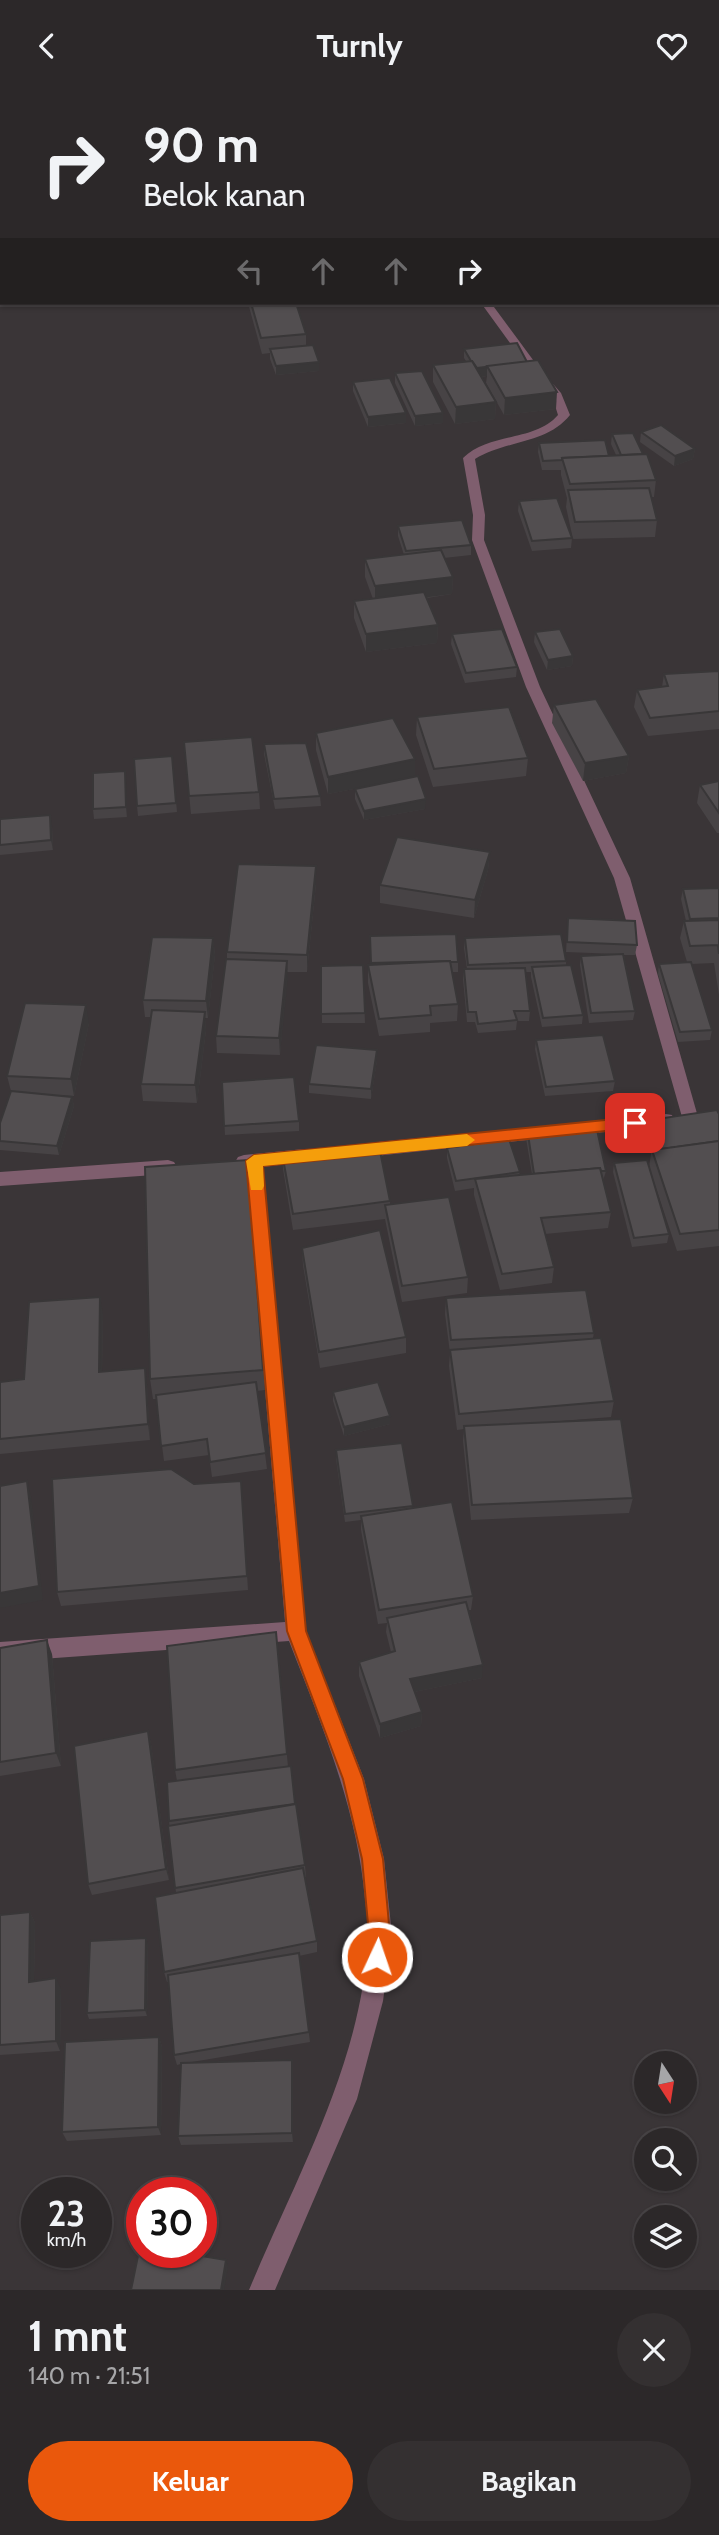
<!DOCTYPE html>
<html lang="id">
<meta charset="utf-8">
<style>
:root{--surface:#2c2829;--page:#343031;--text:#f1f3f6;--muted:#a6a6a8;--line:#484446;--accent:#ea580c}
body{margin:0;font-family:Cabin,sans-serif;background:var(--page);color:var(--text);height:100vh;display:flex;flex-direction:column;font-size:26px;white-space:nowrap}
*{box-sizing:border-box;margin:0}
p{font-size:23px;color:var(--muted)}
.icon{flex:none;width:38px;height:38px;fill:none;stroke:currentColor;stroke-width:2;stroke-linecap:round;stroke-linejoin:round}
.map{position:relative;height:2199px;overflow:hidden}
.side{display:flex;flex-direction:column;background:var(--surface);flex:1}
.side>*{flex:none}
.top-card{position:absolute;left:0px;top:0px;width:719px;height:214px;box-shadow:0 2px 5px #0004,0 0 0 2px var(--line);background:#2c2829;color:var(--text);overflow:hidden}
.needle{width:46px;rotate:168deg}
.buttons{position:absolute;left:634px;top:1960px;display:grid;gap:14px}
.buttons a{display:grid;place-items:center;width:63px;height:63px;border-radius:50%;background:var(--surface);box-shadow:0 2px 5px #0004,0 0 0 2px var(--line);font-size:35px}
.speed{position:absolute;left:21px;top:2086px;display:flex;gap:14px;font-size:35px;font-weight:700;text-align:center}
.speed>*{display:grid;place-content:center;width:91px;height:91px;border-radius:50%;background:var(--surface);box-shadow:0 2px 5px #0004,0 0 0 2px var(--line);line-height:1}
.speed small{font-size:18px;font-weight:400}
.speed .limit{border:10px solid #d22;background:#fff;color:#111}
.pin{position:absolute;display:grid;place-items:center;width:60px;height:60px;color:#fff;margin:-30px;border-radius:14px;box-shadow:0 4px 10px #0006}
.me{position:absolute;width:77px;margin:-38px;rotate:3deg;stroke-linejoin:round;filter:drop-shadow(0 0 5px #0008)}
.turn{display:flex;align-items:center;gap:24px;height:147px;padding:0 28px;font-size:32px}
.turn .icon{width:91px;height:91px;stroke-width:2.5}
.turn b{display:block;font-size:49px;line-height:60px}
.lanes{display:flex;align-items:center;height:66px;padding:0 28px;background:#0003;justify-content:center;gap:35px;direction:ltr}
.lanes .off{opacity:.35}
.round{display:grid;place-items:center;flex:none;width:74px;height:74px;border-radius:37px;background:var(--page)}
.summary{display:flex;align-items:center;justify-content:space-between;height:119px;padding:0 28px}
h1{font-size:42px;font-weight:700;line-height:52px}
.action{display:flex;gap:14px;margin-top:auto;padding:14px 28px}
.action a{flex:1;height:80px;border-radius:42px;background:var(--accent);color:#fff;font-size:28px;font-weight:700;line-height:80px;text-align:center}
.action a+a{background:var(--page);color:var(--text)}
header{display:flex;justify-content:space-between;align-items:center;height:91px;padding:0 28px;background:var(--surface);font-size:32px;font-weight:700}
.map>svg:first-child{display:block}
</style>
<header><svg class="icon" aria-label="back" viewBox="0 0 24 24"><path d="M15 5l-7 7 7 7"/></svg>Turnly<svg class="icon" aria-label="heart" viewBox="0 0 24 24"><path d="M12 20l-8-8c-3-5 5-10 8-4 3-6 11-1 8 4z"/></svg></header>
<div class="map">
<svg width="719" height="2199" viewBox="0 0 719 2199">
<rect width="100%" height="100%" fill="#3a3537"/>
<g fill="none" stroke-linecap="round" stroke-linejoin="round">
<g fill="#7f5e6e" fill-rule="evenodd">
<path d="M250,0H260L261,2H252Z"/>
<path d="M481,212H491L539,277L561,302L570,324C547,353 506,349 475,368L485,424L484,449L540,596L630,787L698,1026L696,1031H684L682,1026L614,787L526,596L472,449L473,424L463,367C489,341 535,351 558,324L552,305L531,281Z"/>
<path d="M666,1023L672,1024L674,1029L672,1034L666,1035L575,1044L569,1043L566,1038L569,1033L575,1032Z"/>
<path d="M547,1035L553,1036L556,1041L553,1046L547,1047L356,1067L350,1065L347,1060L350,1055L356,1053Z"/>
<path d="M304,1058L310,1060L313,1065L310,1070L263,1076L306,1540L364,1688L384,1768L392,1844L383,1910L357,2008L275,2199H249C296,2086 363,1970 368,1845C369,1833 366,1820 365,1808C357,1717 322,1635 289,1550L0,1571V1551L285,1531L246,1077L238,1076L235,1071L238,1066L244,1064Z"/>
<path d="M168,1069L174,1071L177,1076L174,1081L168,1083L0,1095V1081Z"/>
</g>
</g>
<g fill="#474345">
<path d="M248,212H296L306,243V255L319,280L276,284L270,268V262L262,263Z"/>
<path d="M464,258L556,318L504,324L486,292L487,285L482,286L496,311L495,328L455,333L433,291V274L466,270L464,267Z"/>
<path d="M395,282L443,332L415,335L395,292Z"/>
<path d="M353,291L406,322V332L368,336L353,300Z"/>
<path d="M641,341L695,358L693,368L674,375L640,351Z"/>
<path d="M612,343L656,389L654,406H651L657,429L655,446L573,448L566,416L567,407L561,384V379H542L538,361L539,352L609,365L616,364L611,353Z"/>
<path d="M519,410L572,447L571,457L532,460L518,420Z"/>
<path d="M398,435L471,454V464L444,467L453,486L452,503L427,507L438,534L437,552L366,561L354,527V510L373,508L365,486V468L404,464L398,445Z"/>
<path d="M535,541L573,565L572,575L547,579L534,551Z"/>
<path d="M452,543L517,576L516,586L465,592L451,553Z"/>
<path d="M719,580V638L648,645L634,616L637,599L662,596L664,583Z"/>
<path d="M554,614L629,665L626,682L583,690L552,632Z"/>
<path d="M417,626L528,667L526,685L433,696L416,644Z"/>
<path d="M316,642L415,668V686L328,703L316,659Z"/>
<path d="M184,651L259,701L260,718L191,723Z"/>
<path d="M264,653L320,705L321,715L275,718L264,663Z"/>
<path d="M172,665L177,721L138,725L137,715Z"/>
<path d="M125,680L127,726L94,728L93,718Z"/>
<path d="M719,690V742H717L697,712L700,694Z"/>
<path d="M355,698L425,718L364,729L355,708Z"/>
<path d="M0,728L52,734L53,759L0,764Z"/>
<path d="M490,761L488,779L474,827L380,812V794Z"/>
<path d="M316,775V793L307,881H287L280,964L217,962L216,945L227,868V861Z"/>
<path d="M719,797V904L714,872L691,873L712,939L710,949L678,951L658,883L659,873L687,871L680,847L684,830H686L681,808L683,798Z"/>
<path d="M568,827L637,854L635,864H624L635,920L633,929L589,932L580,874L581,865L617,863L566,861Z"/>
<path d="M370,845L458,871V881H452L458,913L457,930L430,932V941L379,945L368,892V874H371Z"/>
<path d="M213,847L215,864L208,927H205L206,939L197,1012L143,1010L141,993L151,926H145L143,909Z"/>
<path d="M465,847L566,870V874L583,924L582,933L542,936L531,886V881H525L530,920L529,930H517L516,939L478,942L475,931H467L463,888L464,878H467L464,857Z"/>
<path d="M363,874L365,932H322L321,875Z"/>
<path d="M89,932L74,1005L55,1004L72,1006L74,1015L59,1064L0,1059V1032L11,1000L7,985Z"/>
<path d="M536,949L615,990L613,1000L545,1005L535,958Z"/>
<path d="M377,969L371,1008L309,1002V993Z"/>
<path d="M222,991L299,1030V1040L225,1044Z"/>
<path d="M719,1023V1155L677,1160L649,1076L651,1063L642,1040L644,1030Z"/>
<path d="M527,1037L606,1080L603,1090L611,1121L608,1137L545,1143L554,1176L552,1192L500,1199L474,1104V1097L455,1100L447,1067V1057L520,1081L519,1084L532,1083L526,1047Z"/>
<path d="M282,1062L390,1110V1114L468,1186L467,1202L402,1211L385,1128L293,1139L283,1078Z"/>
<path d="M248,1069L265,1299L257,1300L267,1378L212,1386L209,1364L164,1370L156,1308H153L150,1288Z"/>
<path d="M614,1072L669,1143L667,1152L632,1156L613,1081Z"/>
<path d="M302,1157L406,1246V1262L320,1277L303,1174Z"/>
<path d="M446,1207L594,1242L593,1247L614,1310L611,1326L548,1331L633,1407L629,1422L471,1429L463,1350L464,1338L457,1339L449,1275L450,1262L445,1223Z"/>
<path d="M103,1223L102,1281L147,1293L150,1349L0,1363V1291L24,1288Z"/>
<path d="M333,1301L390,1333L344,1345L333,1310Z"/>
<path d="M336,1359L413,1415V1417L473,1505L471,1519H469L482,1587L414,1601L422,1621L421,1635L380,1647L359,1585V1571L391,1561L386,1541L387,1532L378,1533L361,1439V1429L345,1431L336,1368Z"/>
<path d="M194,1393L242,1405L248,1499L61,1515L57,1501Z"/>
<path d="M276,1541L288,1676L305,1774L306,1786H304L317,1850V1861L299,1865L310,1951L192,1971L293,1978V2051L181,2054L178,2045L181,1973L177,1974L174,1964L169,1891H167L164,1881L176,1802L169,1730L177,1690L175,1679Z"/>
<path d="M0,1557L52,1563L61,1675L0,1685Z"/>
<path d="M148,1640L151,1653L169,1789L92,1804L88,1793Z"/>
<path d="M30,1821L35,1832L34,1890L61,1898L60,1960L0,1964V1824Z"/>
<path d="M148,1853L147,1925L89,1928L87,1922Z"/>
<path d="M159,1946L162,1956L161,2044L67,2050L62,2041Z"/>
</g>
<g fill="#393738">
<path d="M319,271V280L276,284V275Z"/>
<path d="M487,276V285L474,287L475,277Z"/>
<path d="M557,301L556,318L504,324L505,307Z"/>
<path d="M496,311L495,328L455,333L456,316Z"/>
<path d="M406,322V332L368,336V326Z"/>
<path d="M443,322V332L415,335V325Z"/>
<path d="M695,358L693,368L674,375L675,365Z"/>
<path d="M453,486L452,503L375,513V495Z"/>
<path d="M438,534L437,552L366,561V543Z"/>
<path d="M573,565L572,575L547,579L548,569Z"/>
<path d="M629,665L626,682L583,690L585,672Z"/>
<path d="M415,668V686L328,703V686Z"/>
<path d="M125,680L126,690L127,726L126,716Z"/>
<path d="M426,708L425,718L364,729V720Z"/>
<path d="M50,724L52,734L53,759L51,749Z"/>
<path d="M490,761L488,779L474,827L475,809Z"/>
<path d="M316,775V793L307,881V864Z"/>
<path d="M213,847L215,864L208,927L206,910Z"/>
<path d="M287,870L288,887L280,964L279,947Z"/>
<path d="M86,914L89,932L74,1005L71,988Z"/>
<path d="M205,921L206,939L197,1012L195,994Z"/>
<path d="M377,959V969L371,1008V998Z"/>
<path d="M72,1006L74,1015L59,1064L57,1055Z"/>
<path d="M100,1206L103,1223L102,1297L99,1281Z"/>
<path d="M145,1277L147,1293L150,1349L148,1333Z"/>
<path d="M390,1325V1333L344,1345V1336Z"/>
<path d="M27,1390L31,1405L43,1509L0,1517V1502Z"/>
<path d="M47,1549L52,1563L61,1675L56,1662Z"/>
<path d="M483,1574L482,1587L409,1602L410,1588Z"/>
<path d="M422,1621L421,1635L380,1647V1633Z"/>
<path d="M148,1640L151,1653L169,1789L166,1778Z"/>
<path d="M30,1821L35,1832L34,1901L29,1891Z"/>
<path d="M146,1847L148,1853L147,1925L145,1919Z"/>
<path d="M56,1887L61,1898L60,1960L56,1950Z"/>
<path d="M159,1946L162,1956L161,2044L158,2036Z"/>
<path d="M292,1969L293,1978V2051L292,2042Z"/>
<path d="M226,2169L228,2176L224,2199H221Z"/>
</g>
<g fill="#524e50" stroke="#393738" stroke-width="2">
<path d="M251,212H296L306,243L261,247Z"/>
<path d="M517,252L527,271L477,277L472,270H471L464,258Z"/>
<path d="M313,254L319,271L276,275L270,258Z"/>
<path d="M538,269L557,301L505,307L487,275Z"/>
<path d="M472,270L496,311L456,316L433,274Z"/>
<path d="M422,280L443,322L415,325L395,282Z"/>
<path d="M390,287L406,322L368,326L353,291Z"/>
<path d="M661,334L695,358L675,365L641,341Z"/>
<path d="M633,342L643,363L621,364L612,343Z"/>
<path d="M605,349L609,365L562,367V369L543,370L539,352Z"/>
<path d="M647,363L656,389L570,393L562,367Z"/>
<path d="M649,397L657,429L575,431L568,399Z"/>
<path d="M557,407L572,447L532,450L519,410Z"/>
<path d="M462,429L471,454L406,460L398,435Z"/>
<path d="M441,459L453,486L375,495L365,468Z"/>
<path d="M424,501L438,534L366,543L354,510Z"/>
<path d="M502,538L517,576L466,582L452,543Z"/>
<path d="M560,538L573,565L548,569L535,541Z"/>
<path d="M719,580V620L650,627L637,599L668,595L664,583Z"/>
<path d="M596,608L629,665L585,672L554,614Z"/>
<path d="M509,616L528,667L434,678L417,626Z"/>
<path d="M393,627L415,668L328,686L316,642Z"/>
<path d="M252,646L259,701L189,705L184,651Z"/>
<path d="M306,652L320,705L274,708L264,653Z"/>
<path d="M172,665L176,712L137,715L134,668Z"/>
<path d="M125,680L126,716L93,718V682Z"/>
<path d="M418,685L426,708L364,720L355,698Z"/>
<path d="M719,690V722L700,694Z"/>
<path d="M50,724L51,749L0,754V728Z"/>
<path d="M397,746L490,761L475,809L380,794Z"/>
<path d="M238,773L316,775L307,864L227,861Z"/>
<path d="M719,797V827L690,828L683,798Z"/>
<path d="M568,827L635,830L637,854L567,851Z"/>
<path d="M719,829V863L718,854L690,855L684,830Z"/>
<path d="M456,843L458,871H450V870L371,872L370,845Z"/>
<path d="M561,843L566,870L468,874L465,847Z"/>
<path d="M152,846L213,847L206,910L143,909Z"/>
<path d="M623,863L635,920L591,922L581,865Z"/>
<path d="M226,868L287,870L279,947L216,945Z"/>
<path d="M450,870L458,913L430,915L431,924L379,928L368,874Z"/>
<path d="M691,871L712,939L680,941L659,873Z"/>
<path d="M363,874L365,922L321,923V875Z"/>
<path d="M571,874L583,924L543,927L532,876Z"/>
<path d="M525,877L530,920H514L517,929L478,933L476,921H468L464,878Z"/>
<path d="M25,912L86,914L71,988L7,985Z"/>
<path d="M152,919L205,921L195,994L141,993Z"/>
<path d="M603,944L615,990L546,996L536,949Z"/>
<path d="M316,954L377,959L371,998L309,993Z"/>
<path d="M294,986L299,1030L224,1035L222,991Z"/>
<path d="M11,1000L72,1006L57,1055L0,1050V1032Z"/>
<path d="M717,1019L719,1023V1050L655,1059L644,1030Z"/>
<path d="M596,1034L606,1080H601L600,1077L534,1083L527,1037Z"/>
<path d="M509,1048L520,1081L456,1090L447,1057Z"/>
<path d="M378,1050L390,1110L293,1123L282,1062Z"/>
<path d="M719,1050V1139L680,1143L652,1059Z"/>
<path d="M248,1069L263,1279L150,1288L145,1076Z"/>
<path d="M647,1069L669,1143L634,1147L614,1072Z"/>
<path d="M600,1077L611,1121L541,1127L554,1176L502,1183L475,1088Z"/>
<path d="M449,1106L468,1186L402,1195L385,1114Z"/>
<path d="M380,1139L406,1246L319,1261L302,1157Z"/>
<path d="M586,1199L594,1242L451,1249L446,1207Z"/>
<path d="M100,1206L99,1281L145,1277L148,1333L0,1348V1291L24,1288L29,1211Z"/>
<path d="M601,1247L614,1310L459,1323L450,1259Z"/>
<path d="M256,1291L266,1362L210,1371L207,1348L161,1355L156,1304Z"/>
<path d="M378,1291L390,1325L344,1336L333,1301Z"/>
<path d="M621,1328L633,1407L472,1414L464,1335Z"/>
<path d="M402,1352L413,1415L345,1423L336,1359Z"/>
<path d="M171,1378L194,1393L241,1390L247,1485L57,1501L52,1388Z"/>
<path d="M27,1390L39,1495L0,1502V1395Z"/>
<path d="M452,1411L473,1505L379,1519L361,1425Z"/>
<path d="M466,1511L483,1574L410,1588L422,1621L380,1633L359,1571L395,1560L387,1527Z"/>
<path d="M276,1541L287,1663L175,1679L167,1555Z"/>
<path d="M47,1549L56,1662L0,1671V1557Z"/>
<path d="M148,1640L166,1778L88,1793L74,1655Z"/>
<path d="M291,1675L295,1713L169,1730L167,1691Z"/>
<path d="M296,1713L305,1774L175,1797L168,1735Z"/>
<path d="M303,1777L317,1850L164,1881L155,1806Z"/>
<path d="M30,1821L29,1891L56,1887V1950L0,1954V1824Z"/>
<path d="M146,1847L145,1919L87,1922L90,1850Z"/>
<path d="M299,1862L309,1941L174,1964L168,1884Z"/>
<path d="M159,1946L158,2036L62,2041L65,1951Z"/>
<path d="M292,1969V2042L178,2045L181,1972Z"/>
<path d="M140,2155H142V2161H178L226,2169L221,2199H131Z"/>
</g>
<path fill="#ea580c" stroke="#983908" stroke-width="2" d="M635,1026L643,1032L635,1037L263,1075L306,1540L363,1688L383,1768L390,1844L384,1874L377,1877L369,1874L366,1866L369,1844L362,1768L343,1688L287,1540L246,1070L254,1064Z"/>
<path fill="#f59e0b" d="M467,1043L475,1049L467,1055L263,1075L264,1095L262,1099H251L246,1070L254,1064Z"/>
</svg>
<div class="buttons">
<a><svg class="needle" viewBox="-14 -14 28 28"><path d="M0-13l5 13h-10z" fill="#e53935"/><path d="M0 13l5-13h-10z" fill="#a6a6a8"/></svg></a>
<a><svg class="icon" aria-label="search" viewBox="0 0 24 24"><circle cx="10" cy="10" r="6"/><path d="M15 15l6 6"/></svg></a>
<a><svg class="icon" aria-label="layers" viewBox="0 0 24 24"><path d="M12 4l9 5-9 5-9-5zM3 14l9 5 9-5"/></svg></a>
</div>
<div class="speed"><div>23<small>km/h</small></div><div class="limit">30</div></div>
<div class="pin" style="left:635px;top:1032px;background:#d93025"><svg class="icon" aria-label="arrive" viewBox="0 0 24 24"><path d="M6 21V4h12l-3 4 3 4H6"/></svg></div>
<svg class="me" style="left:377px;top:1866px" viewBox="-20 -20 40 40"><circle r="17" fill="#ea580c" stroke="#fff" stroke-width="3"/><path d="M0-11L8 9 0 5-8 9z" fill="#fff"/></svg>
<div class="top-card">
<div class="turn"><svg class="icon" aria-label="right" viewBox="0 0 24 24"><path d="M7 20v-9h11M14 6l5 5-5 5"/></svg><div><b>90 m</b>Belok kanan</div></div>
<div class="lanes"><svg class="icon off" aria-label="left" viewBox="0 0 24 24"><path d="M17 20v-9H6M10 6l-5 5 5 5"/></svg><svg class="icon off" aria-label="ahead" viewBox="0 0 24 24"><path d="M12 20V5M6 11l6-6 6 6"/></svg><svg class="icon off" aria-label="ahead" viewBox="0 0 24 24"><path d="M12 20V5M6 11l6-6 6 6"/></svg><svg class="icon" aria-label="right" viewBox="0 0 24 24"><path d="M7 20v-9h11M14 6l5 5-5 5"/></svg></div>
</div>
</div>
<section class="side">
<div class="summary"><div><h1>1 mnt</h1><p>140 m · 21:51</p></div><a class="round"><svg class="icon" aria-label="close" viewBox="0 0 24 24"><path d="M6 6l12 12M18 6L6 18"/></svg></a></div>
<div class="action"><a>Keluar</a><a>Bagikan</a></div>
</section>
